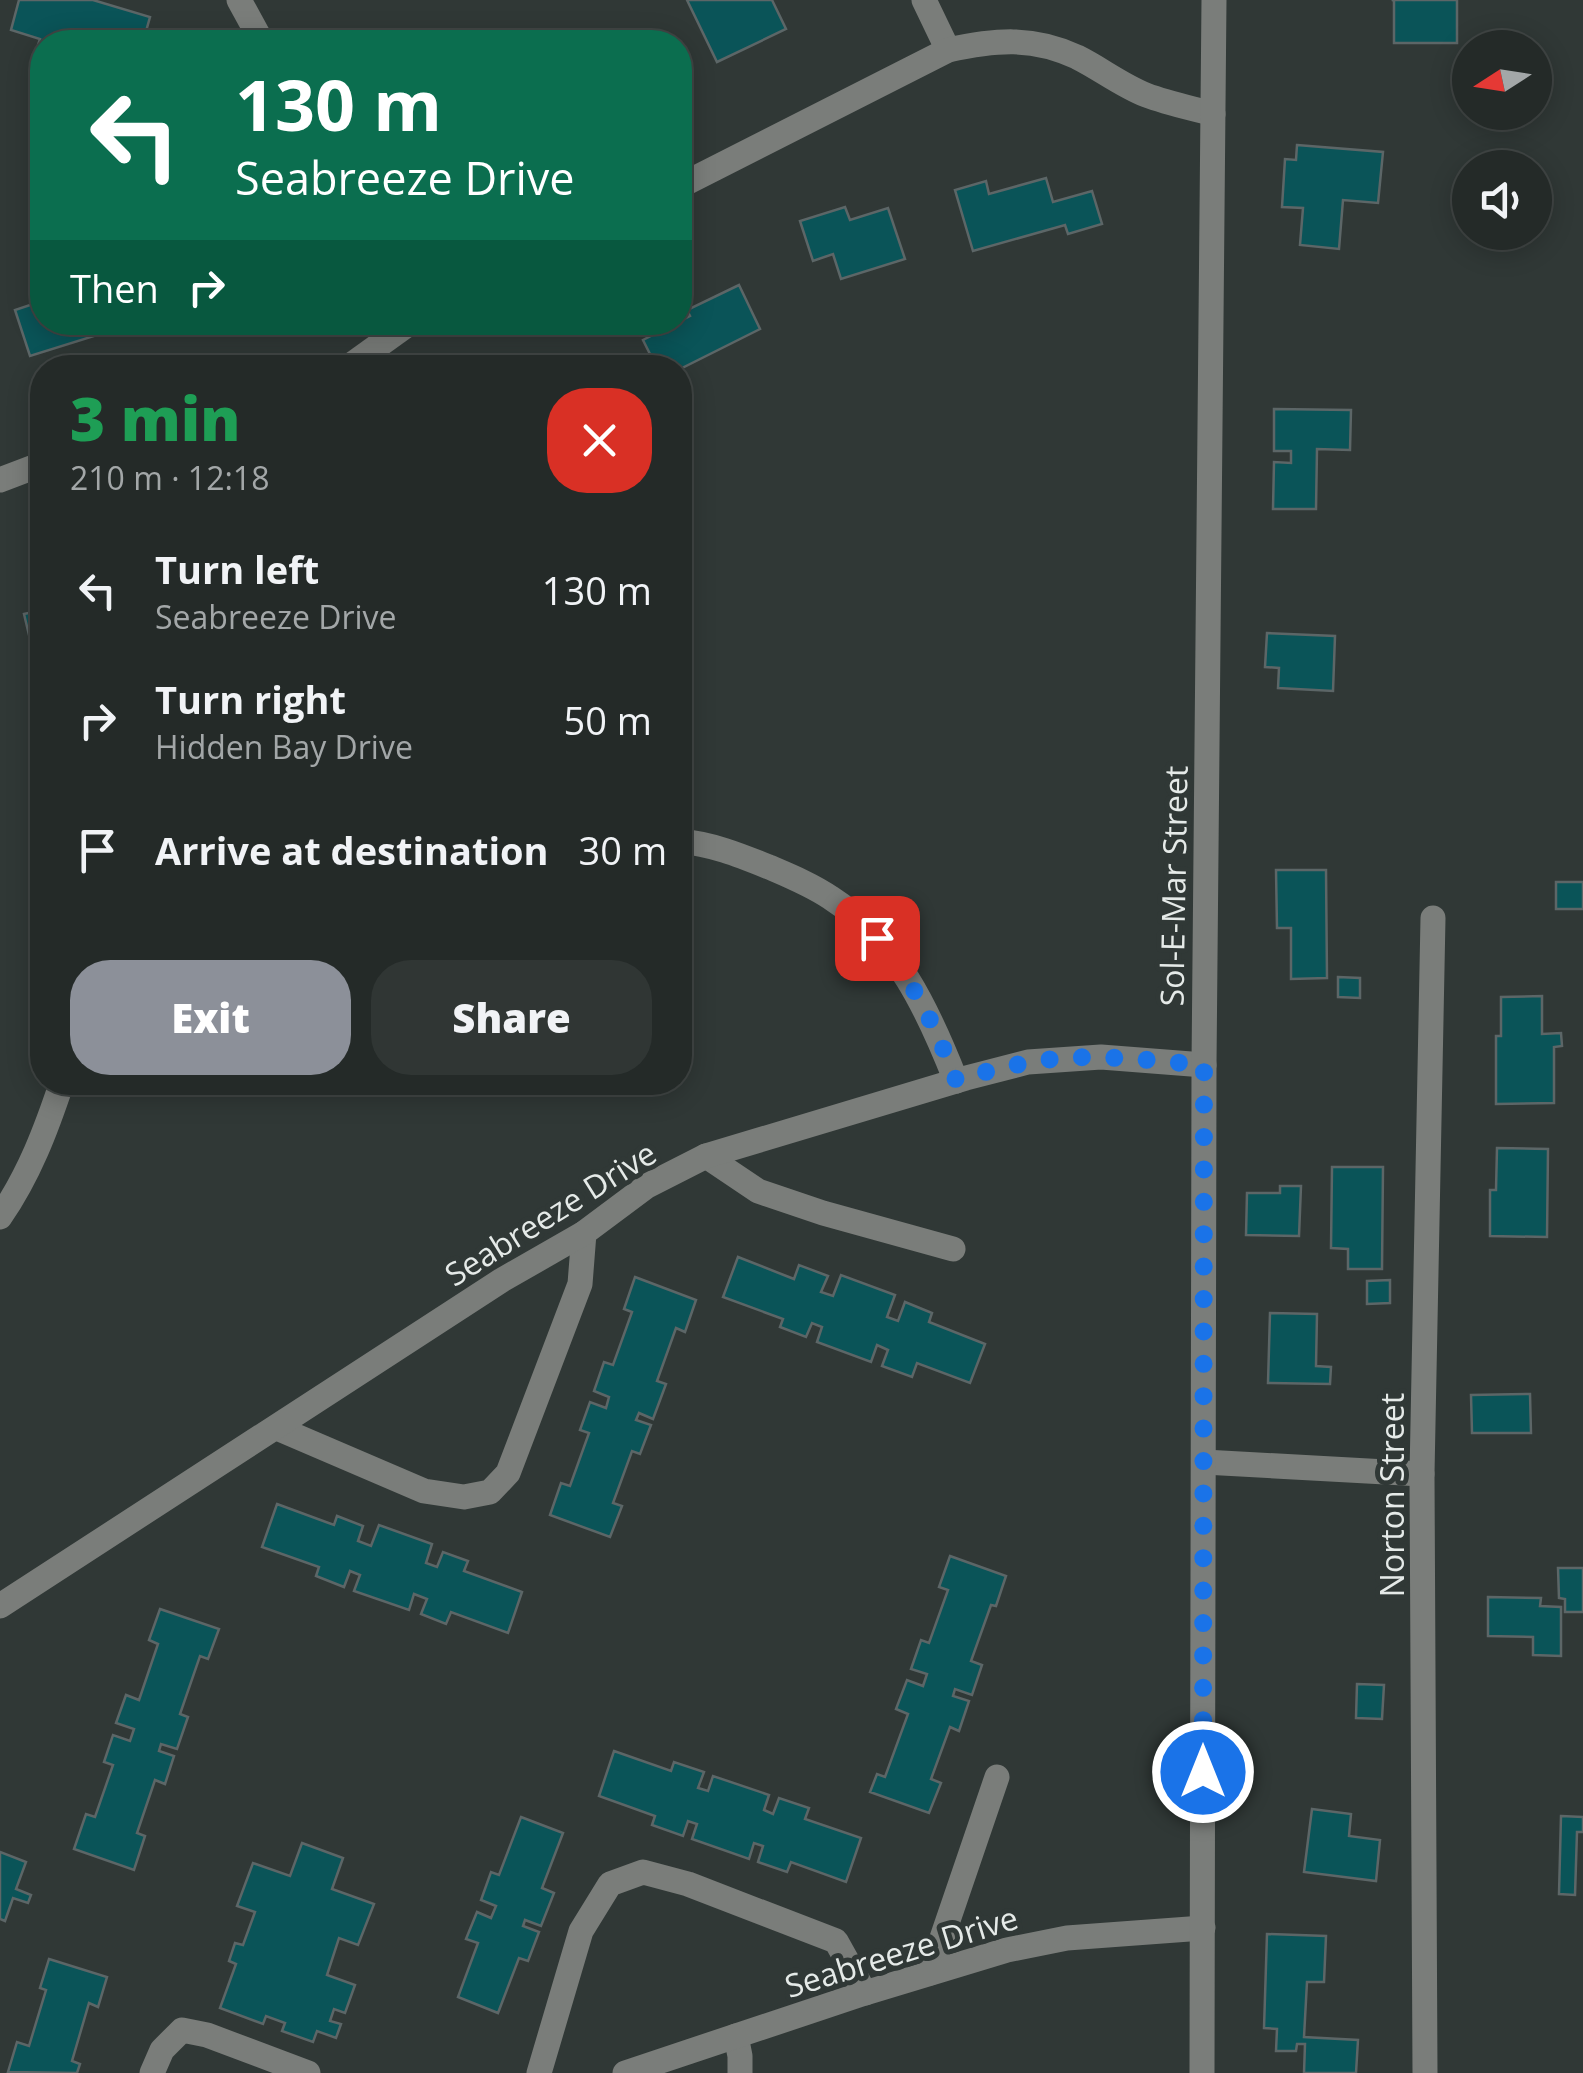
<!DOCTYPE html>
<meta charset="utf-8">
<style>
:root{--surface:#242a28;--page:#303634;--text:#f1f3f6;--muted:#a3a7a8;--line:#414645;--accent:#8c9099}
body{margin:0;font-family:"Open Sans",sans-serif;background:var(--page);color:var(--text);height:100vh;display:flex;flex-direction:column;font-size:38px;white-space:nowrap}
*{box-sizing:border-box;margin:0}
p{font-size:32px;color:var(--muted)}
.icon{flex:none;width:55px;height:55px;fill:none;stroke:currentColor;stroke-width:2;stroke-linecap:round;stroke-linejoin:round}
.map{position:relative;flex:1;overflow:hidden}
.side{position:absolute;left:30px;top:355px;width:662px;height:740px;display:flex;flex-direction:column;background:var(--surface);border-radius:40px;box-shadow:0 5px 25px #0003,0 0 0 2px var(--line)}
.side>*{flex:none}
.banner{position:absolute;left:30px;top:30px;width:662px;height:305px;border-radius:40px;box-shadow:0 5px 25px #0003,0 0 0 2px var(--line);background:#0b6e4f;color:#fff;overflow:hidden}
.needle{width:65px;rotate:258deg}
.fabs{position:absolute;left:1452px;top:30px;display:grid;gap:20px}
.fabs a{display:grid;place-items:center;width:100px;height:100px;border-radius:50%;background:var(--surface);box-shadow:0 5px 25px #0003,0 0 0 2px var(--line);font-size:50px}
.pin{position:absolute;display:grid;place-items:center;width:85px;height:85px;color:#fff;margin:-42px;border-radius:20px;box-shadow:0 5px 15px #0006}
.me{position:absolute;width:110px;margin:-55px;rotate:0deg;stroke-linejoin:round;filter:drop-shadow(0 0 8px #0008)}
.turn{display:flex;align-items:center;gap:35px;height:210px;padding:0 40px;font-size:45px}
.turn .icon{width:130px;height:130px;stroke-width:2.5}
.turn b{display:block;font-size:70px;line-height:85px}
.then{display:flex;align-items:center;height:95px;padding:0 40px;background:#0003;gap:20px;font-size:38px}
.round{display:grid;place-items:center;flex:none;width:105px;height:105px;border-radius:40px;background:var(--page)}
.overview{display:flex;align-items:center;justify-content:space-between;height:170px;padding:0 40px}
h1{font-size:60px;font-weight:800;line-height:75px;color:#1e9e55}
.primary-button{display:flex;gap:20px;margin-top:auto;padding:20px 40px}
.primary-button a{flex:1;height:115px;border-radius:40px;background:var(--accent);color:#fff;font-size:40px;font-weight:800;line-height:115px;text-align:center}
.primary-button a+a{background:var(--page);color:var(--text)}
ul{padding:0;list-style:none}
li{display:flex;align-items:center;gap:30px;height:130px;padding:0 40px}
li div{flex:1}
li b{display:block;font-size:38px}
li em{font-style:normal}
.map>svg:first-child{display:block}
</style>
<div class="map">
<svg width="1583" height="2073" viewBox="0 0 1583 2073">
<rect width="100%" height="100%" fill="#303836"/>
<g fill="#0a5458" stroke="#5c6667" stroke-width="2.5">
<path d="M19,0H93L150,17L143,42H42V49L37,48L40,39L11,30Z"/>
<path d="M687,0H772L786,29L717,62Z"/>
<path d="M1392,0H1457V43H1394V1Z"/>
<path d="M1297,145L1383,152L1378,203L1343,200L1339,249L1300,245L1303,208L1282,207L1285,159L1296,160Z"/>
<path d="M1046,178L1053,202L1092,191L1102,224L1068,234L1065,225L973,251L955,190L986,181L989,194Z"/>
<path d="M845,207L850,220L888,208L905,259L841,279L833,254L813,261L800,221Z"/>
<path d="M739,285L760,329L680,369L657,368L643,340L690,316L687,310Z"/>
<path d="M42,301V322H122L123,327L30,356L15,310Z"/>
<path d="M1274,409L1351,410L1350,450L1317,449L1316,509H1273L1274,462L1291,463V451H1274Z"/>
<path d="M42,610V654L34,656L24,614Z"/>
<path d="M1267,633L1335,636L1333,691L1278,688L1279,668L1265,667Z"/>
<path d="M1276,870H1326L1327,978L1291,979V928H1277Z"/>
<rect x="1556" y="882" width="27" height="27"/>
<path d="M1338,977L1360,978V998L1338,997Z"/>
<path d="M1542,996V1034L1561,1033L1562,1046L1554,1047V1103L1496,1104V1036H1501V997Z"/>
<path d="M1497,1148L1548,1149L1547,1237L1490,1236V1190H1496Z"/>
<path d="M1332,1167H1383L1382,1269H1348V1249L1331,1248Z"/>
<path d="M1280,1186H1301L1299,1236L1246,1235L1247,1193H1280Z"/>
<path d="M738,1257L794,1279L799,1265L828,1276L821,1292L833,1296L841,1275L895,1295L887,1317L898,1321L905,1302L932,1313L929,1322L985,1344L970,1383L917,1363L912,1377L882,1366L888,1350L877,1345L871,1362L817,1342L822,1327L812,1323L806,1337L780,1327L783,1319L723,1297Z"/>
<path d="M635,1277L696,1300L685,1332L676,1328L657,1381L666,1384L653,1419L639,1413L636,1420L651,1425L640,1454L632,1451L613,1503L622,1506L610,1537L550,1515L561,1483L570,1486L589,1433L580,1430L590,1402L606,1408L609,1397L594,1391L604,1362L613,1365L632,1312L624,1309Z"/>
<path d="M1390,1280V1303L1367,1304V1281Z"/>
<path d="M1270,1313L1317,1314L1316,1366L1331,1367L1330,1384L1268,1383Z"/>
<path d="M1530,1394L1531,1433H1472L1471,1395Z"/>
<path d="M277,1504L334,1525L337,1516L363,1526L358,1541L371,1546L379,1525L432,1544L426,1563L437,1567L443,1552L468,1561L464,1571L522,1592L508,1633L451,1612L446,1624L421,1614L427,1599L414,1594L409,1610L354,1591L360,1575L350,1571L344,1587L316,1576L319,1567L262,1547Z"/>
<path d="M950,1556L1006,1576L996,1606L991,1605L971,1661L982,1665L972,1695L955,1689L953,1696L969,1701L959,1731L950,1727L931,1779L941,1783L929,1813L870,1792L877,1774L885,1777L908,1714L896,1709L907,1680L923,1686L927,1674L911,1669L921,1640L929,1643L948,1590L939,1587Z"/>
<path d="M1558,1568H1583V1612H1565V1599L1559,1598Z"/>
<path d="M1488,1597L1541,1598L1540,1606L1561,1607V1656L1533,1655V1637L1488,1636Z"/>
<path d="M160,1609L219,1629L208,1659L200,1656L180,1714L188,1717L177,1749L161,1744L159,1751L174,1756L165,1784L155,1780L137,1833L145,1836L134,1870L74,1849L86,1814L95,1817L113,1765L104,1762L113,1735L130,1741L134,1729L116,1723L126,1695L139,1700L158,1644L149,1640Z"/>
<path d="M1357,1684L1384,1685L1382,1719L1356,1718Z"/>
<path d="M614,1751L671,1771L674,1762L704,1772L698,1788L708,1791L713,1776L769,1795L764,1810L773,1814L779,1798L809,1808L805,1819L861,1838L846,1882L791,1862L787,1872L758,1862L763,1846L754,1843L749,1859L692,1839L697,1824L688,1821L683,1836L652,1825L655,1816L599,1796Z"/>
<path d="M1312,1809L1351,1814L1349,1836L1380,1840L1376,1881L1304,1872Z"/>
<path d="M1561,1816L1583,1817V1832H1577L1575,1895L1559,1894Z"/>
<path d="M521,1817L563,1833L542,1888L554,1893L541,1926L525,1920L523,1926L539,1932L528,1961L519,1958L498,2013L458,1997L478,1943L466,1939L477,1912L491,1918L496,1906L481,1900L491,1872L499,1875Z"/>
<path d="M302,1843L343,1858L332,1889L374,1904L358,1945L339,1938L327,1975L355,1985L345,2013L334,2009L330,2021L341,2024L336,2038L317,2031L313,2042L282,2031L285,2023L266,2016L263,2024L220,2008L236,1964L229,1961L235,1943L243,1945L255,1912L237,1906L253,1863L290,1876Z"/>
<path d="M0,1852L26,1862L16,1889L31,1895L28,1903L13,1898L5,1921L0,1919Z"/>
<path d="M1267,1934L1326,1936L1324,1982H1307L1304,2037L1358,2040L1356,2073H1304L1305,2044H1297L1296,2051H1276L1277,2029L1264,2028Z"/>
<path d="M49,1959L107,1977L98,2007L89,2003L72,2061L80,2064L77,2073L8,2072L17,2042L29,2046L46,1990L40,1988Z"/>
</g>
<g fill="none" stroke-linecap="round" stroke-linejoin="round">
<g stroke="#7a7d7a" stroke-width="25">
<path d="M239,0L262,42"/>
<path d="M924,0L948,50"/>
<path d="M680,186L948,50C995,40 1032,36 1077,57C1101,69 1121,85 1146,95C1167,103 1191,108 1213,114"/>
<path d="M347,368L411,322"/>
<path d="M0,480L42,464"/>
<path d="M680,841C712,844 739,855 769,867C790,876 812,885 831,898C896,940 929,1012 956,1081"/>
<path d="M706,1156L758,1191L823,1213L953,1249"/>
<path d="M0,1217C29,1175 46,1130 62,1082"/>
<path d="M277,1428L424,1491L464,1497L490,1492L508,1473L580,1284L584,1233"/>
<path d="M1204,1462L1422,1474"/>
<path d="M0,1606L502,1280L584,1233L647,1186L706,1156L966,1078L1028,1062L1101,1057L1204,1065"/>
<path d="M930,1973L997,1777"/>
<path d="M736,2036L740,2056V2073"/>
<path d="M152,2073L162,2050L182,2030L207,2035L308,2073"/>
<path d="M539,2073L581,1931L610,1884L643,1872L688,1884L836,1941L865,1993"/>
<path d="M625,2073L865,1993L1007,1950L1067,1938L1203,1928"/>
<path d="M1202,2073L1204,1065L1214,0"/>
<path d="M1425,2073L1422,1474L1433,918"/>
</g>
</g>
<g fill="none" stroke-linecap="round" stroke-linejoin="round">
<path stroke="#1a73e8" stroke-width="18" stroke-dasharray="0 32.4" d="M877,938C916,986 934,1024 956,1080C991,1070 1027,1061 1063,1058C1110,1055 1157,1061 1204,1065L1203,1772"/>
</g>
<g text-anchor="middle" dominant-baseline="central" stroke-width="10" stroke-linejoin="round" paint-order="stroke">
<g font-size="32" fill="#e5eae8" stroke="#303836">
<text transform="translate(1173 886) rotate(-89)">Sol-E-Mar Street</text>
<text transform="translate(550 1213) rotate(-32)">Seabreeze Drive</text>
<text transform="translate(1391 1495) rotate(-90)">Norton Street</text>
<text transform="translate(901 1951) rotate(-17)">Seabreeze Drive</text>
</g>
</g>
</svg>
<div class="fabs">
<a><svg class="needle" viewBox="-14 -14 28 28"><path d="M0-13l5 13h-10z" fill="#e53935"/><path d="M0 13l5-13h-10z" fill="#a3a7a8"/></svg></a>
<a><svg class="icon" aria-label="sound" viewBox="0 0 24 24"><path d="M4 9h4l5-4v14l-5-4H4zM17 9q2 3 0 6"/></svg></a>
</div>
<div class="pin" style="left:877px;top:938px;background:#d93025"><svg class="icon" aria-label="arrive" viewBox="0 0 24 24"><path d="M6 21V4h12l-3 4 3 4H6"/></svg></div>
<svg class="me" style="left:1203px;top:1772px" viewBox="-20 -20 40 40"><circle r="17" fill="#1a73e8" stroke="#fff" stroke-width="3"/><path d="M0-11L8 9 0 5-8 9z" fill="#fff"/></svg>
<div class="banner">
<div class="turn"><svg class="icon" aria-label="left" viewBox="0 0 24 24"><path d="M17 20v-9H6M10 6l-5 5 5 5"/></svg><div><b>130 m</b>Seabreeze Drive</div></div>
<div class="then">Then<svg class="icon" aria-label="right" viewBox="0 0 24 24"><path d="M7 20v-9h11M14 6l5 5-5 5"/></svg></div>
</div>
<section class="side">
<div class="overview"><div><h1>3 min</h1><p>210 m · 12:18</p></div><a class="round" style="background:#d93025;color:#fff"><svg class="icon" aria-label="close" viewBox="0 0 24 24"><path d="M6 6l12 12M18 6L6 18"/></svg></a></div>
<ul>
<li><svg class="icon" aria-label="left" viewBox="0 0 24 24"><path d="M17 20v-9H6M10 6l-5 5 5 5"/></svg><div><b>Turn left</b><p>Seabreeze Drive</p></div><em>130 m</em></li>
<li><svg class="icon" aria-label="right" viewBox="0 0 24 24"><path d="M7 20v-9h11M14 6l5 5-5 5"/></svg><div><b>Turn right</b><p>Hidden Bay Drive</p></div><em>50 m</em></li>
<li><svg class="icon" aria-label="arrive" viewBox="0 0 24 24"><path d="M6 21V4h12l-3 4 3 4H6"/></svg><div><b>Arrive at destination</b></div><em>30 m</em></li>
</ul>
<div class="primary-button"><a>Exit</a><a>Share</a></div>
</section>
</div>
